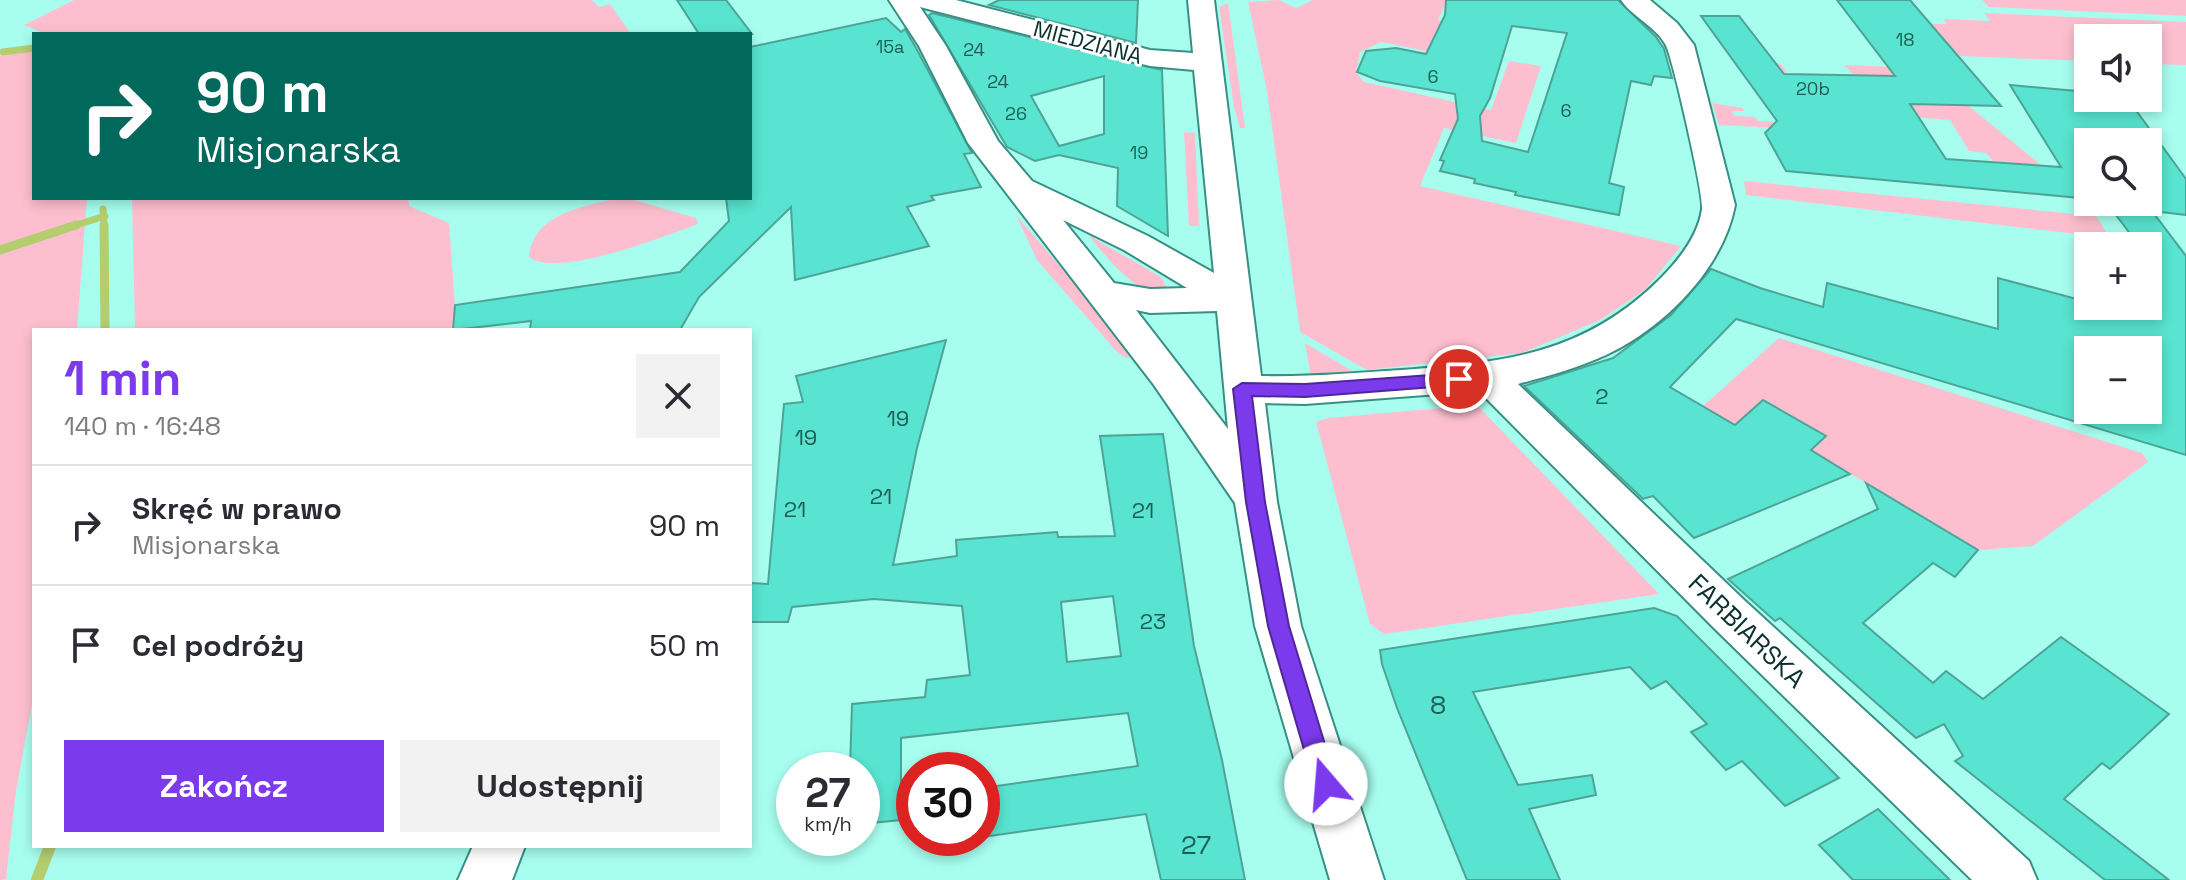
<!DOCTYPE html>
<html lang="pl">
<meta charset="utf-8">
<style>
:root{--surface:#fff;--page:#f2f2f3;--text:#2b2b33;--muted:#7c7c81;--line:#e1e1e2;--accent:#7c3aed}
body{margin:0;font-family:"Space Grotesk",sans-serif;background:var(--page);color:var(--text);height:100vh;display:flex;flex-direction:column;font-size:30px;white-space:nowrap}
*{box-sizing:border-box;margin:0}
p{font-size:26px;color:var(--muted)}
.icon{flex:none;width:44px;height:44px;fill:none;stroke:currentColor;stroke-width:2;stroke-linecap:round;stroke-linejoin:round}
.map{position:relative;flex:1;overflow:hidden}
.sheet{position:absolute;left:32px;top:328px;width:720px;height:520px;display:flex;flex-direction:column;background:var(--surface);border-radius:0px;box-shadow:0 4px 12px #0003}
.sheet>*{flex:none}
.banner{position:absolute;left:32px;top:32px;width:720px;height:168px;border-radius:0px;box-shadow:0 4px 12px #0003;background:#00695c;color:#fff;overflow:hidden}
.buttons{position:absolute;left:2074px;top:24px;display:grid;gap:16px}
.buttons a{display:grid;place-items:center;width:88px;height:88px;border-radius:0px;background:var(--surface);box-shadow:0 4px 12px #0003;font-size:40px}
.speed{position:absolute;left:776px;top:752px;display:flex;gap:16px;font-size:40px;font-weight:700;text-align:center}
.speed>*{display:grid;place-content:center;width:104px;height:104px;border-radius:50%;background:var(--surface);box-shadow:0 4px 12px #0003;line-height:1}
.speed small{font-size:20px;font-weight:400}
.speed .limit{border:12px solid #d22;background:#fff;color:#111}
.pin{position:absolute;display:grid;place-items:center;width:68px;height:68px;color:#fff;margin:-34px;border:4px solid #fff;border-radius:50%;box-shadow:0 2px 8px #0007}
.me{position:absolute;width:88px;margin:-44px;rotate:342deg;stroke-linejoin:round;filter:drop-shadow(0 0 6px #0008)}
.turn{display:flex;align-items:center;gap:28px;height:168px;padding:0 32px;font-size:36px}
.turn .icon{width:104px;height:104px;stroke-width:2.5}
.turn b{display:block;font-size:56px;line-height:68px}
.round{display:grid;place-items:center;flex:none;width:84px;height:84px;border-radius:0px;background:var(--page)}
.head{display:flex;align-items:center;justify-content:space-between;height:136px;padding:0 32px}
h1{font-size:48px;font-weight:800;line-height:60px;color:var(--accent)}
.action{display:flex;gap:16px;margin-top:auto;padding:16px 32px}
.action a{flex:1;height:92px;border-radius:0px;background:var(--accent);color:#fff;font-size:32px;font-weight:800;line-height:92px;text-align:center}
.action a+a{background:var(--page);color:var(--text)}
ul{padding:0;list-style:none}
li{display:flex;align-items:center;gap:24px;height:120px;padding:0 32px;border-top:2px solid var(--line)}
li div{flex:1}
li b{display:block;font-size:30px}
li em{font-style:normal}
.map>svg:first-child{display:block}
</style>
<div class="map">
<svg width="2186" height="880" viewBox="0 0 2186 880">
<rect width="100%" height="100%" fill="#a7feef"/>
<g fill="#fdbfcf">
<path d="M74,0H592L599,7L610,4L631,34H46L24,25Z"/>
<path d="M1279,0L1296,8L1313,0H1479L1476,10L1445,5L1438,20L1467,27L1456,57L1381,42L1360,52L1356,72L1364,82L1491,110L1509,61L1541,66L1516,143L1444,128L1420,186L1681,246L1645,290L1600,320L1522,353L1367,370L1300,332L1267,91L1248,2Z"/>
<path d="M1982,0H2186V16L1989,7Z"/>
<path d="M1228,3L1245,128H1240L1234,107L1219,7Z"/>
<path d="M1984,13L2186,22V65L2148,64V38H2088V61L1959,56L1932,24H1946L1944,19L1990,21Z"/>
<path d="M34,51V198H87L77,330H34V693L16,791L6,879L0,880V56Z"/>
<path d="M1775,63L1781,64L1824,130L1719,125L1712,103L1742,108L1744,111H1732L1734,116L1755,117L1758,121L1806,123Z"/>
<path d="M1844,65L1922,68L2041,165L1993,161L1986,153L1969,151L1950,120L1909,117L1892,104L1956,105L1857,78Z"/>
<path d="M1184,132L1195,133L1199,226H1189Z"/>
<path d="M1744,181L2096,216L2110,238L1746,195Z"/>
<path d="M132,198H408L409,206L449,223L455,305L453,330H135Z"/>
<path d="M615,199L634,200L696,218L698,224C665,236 557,279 529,257C533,215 580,207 615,199Z"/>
<path d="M1016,215L1136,355L1126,358L1117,352L1037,260Z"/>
<path d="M1088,235L1161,277L1167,288C1140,304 1104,253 1088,235Z"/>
<path d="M1779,338L2142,453L2148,462L2033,546L1978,550L1811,450L1826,435L1763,400L1735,425L1703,406Z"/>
<path d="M1305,343L1356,373L1311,377Z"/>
<path d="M1477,405L1659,594L1384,634L1370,624L1316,422L1328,418Z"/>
</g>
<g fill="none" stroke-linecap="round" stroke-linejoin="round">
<g stroke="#b3cd6f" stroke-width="7">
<path d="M3,52L34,48"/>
<path d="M103,209L104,227"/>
<path d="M70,227L105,216"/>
</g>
<g stroke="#b3cd6f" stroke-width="9">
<path d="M104,225L105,330"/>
<path d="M0,250L76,225"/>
</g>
<path stroke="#b3cd6f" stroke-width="12" d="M37,880L50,846"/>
</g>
<g fill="#58e4d0" stroke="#4da496" stroke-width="2" fill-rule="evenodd">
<path d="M677,0H726L752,34H699Z"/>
<path d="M999,0H1138L1136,43L989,5Z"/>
<path d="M1446,0H1618L1656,37L1664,49L1672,78L1654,76L1651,85L1631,81L1609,183L1624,187L1619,215L1515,195L1516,192L1474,183L1475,179L1440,171L1444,161L1440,160L1458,119L1455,94L1380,81L1357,72L1366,51L1396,48L1426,54L1445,15ZM1512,26L1567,33L1528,152L1482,141L1480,116L1490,98Z"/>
<path d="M1837,0H1910L2001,106L1910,104L1946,159L2061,167L2010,85L2088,92V98H2127L2186,179V215L2152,211L2186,256V455L1736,319L1670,387L1735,425L1763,400L1826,436L1811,450L1850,474L1694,538L1653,496L1643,499L1524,386L1613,358L1671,315L1711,269L1760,288L1823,307L1827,283L1998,329V278L2088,302V306H2104L2146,317L2148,241L2135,240L2106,202H2145L2148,206V142H2088V212L2080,198L1786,171L1765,133L1777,121L1701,16H1739L1784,74L1895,76ZM2088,350H2148V410H2088Z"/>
<path d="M932,13L1162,70L1168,236L1117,206L1118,168L1059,155L1035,161L1007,147L929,15ZM1104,76V134L1059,146L1031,96Z"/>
<path d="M886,18L901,32L905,29L916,48L972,153L964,154L981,187L931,196L934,200L907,207L929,246L795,280L791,207L699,297L680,330H530L531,321L453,330L455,305L680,272L729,221L726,198H750V47Z"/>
<path d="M946,340L917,448L893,565L957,556L956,540L1057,532L1058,537L1115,536L1100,436L1163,434L1194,646L1222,760L1245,880H1161L1146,814L982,837V788L1138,766L1128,713L901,738V820L862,824V770H850L852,704L925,697L927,680L970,675L962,606L874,599L792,607L788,622H750V583L768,584L784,404L803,402L796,376ZM1113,596L1121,656L1067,662L1061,602Z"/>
<path d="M1866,483L1978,550L1955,577L1933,563L1863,623L1933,683L1946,671L1983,699L2061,637L2169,714L2110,769L2102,763L2064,799L2169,880H2105L1955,761L1963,756L1944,724L1916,738L1780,618L1775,621L1728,579L1878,509Z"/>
<path d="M1654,608L1677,616L1839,778L1785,806L1742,761L1726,770L1691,732L1707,724L1666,681L1651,689L1630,667L1473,692L1518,785L1592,775L1596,795L1529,809L1560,880H1467L1397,708L1382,664L1380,650Z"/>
<path d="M1878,809L1950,880H1853L1819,845Z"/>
</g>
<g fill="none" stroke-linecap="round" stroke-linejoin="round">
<g stroke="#379083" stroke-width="4">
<g id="street">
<path d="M889,0H956L1150,50L1193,53L1188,0H1214L1261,376C1308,377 1354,373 1401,370C1502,363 1583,355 1659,280C1678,261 1698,237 1702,209C1704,195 1674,65 1667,48C1659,28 1633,18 1621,0H1650L1677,23L1694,45L1735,205C1723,269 1664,328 1606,355C1578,368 1548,376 1518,384L1745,601L2029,861L2037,880H1972L1713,627L1479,391L1305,404L1265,403L1277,502L1301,626L1384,880H1330L1255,626L1235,503L1154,385L968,143L919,46ZM920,7L1150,66L1194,70L1214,273L1148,236L1032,181L998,141L946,46ZM1063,220L1124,250L1187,288L1150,289L1114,283ZM1136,310L1150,313L1217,311L1228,429Z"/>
<path d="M473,846H525L512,880H458Z"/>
</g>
</g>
<use href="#street" fill="#fff" fill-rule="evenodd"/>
</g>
<path fill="#7c3aed" stroke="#51269a" stroke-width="2" d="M1459,373L1468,379L1459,385L1305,397L1252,396L1265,502L1289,626L1337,784L1334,792L1326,795L1317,792L1314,784L1268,626L1246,502L1233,389L1242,383L1305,384Z"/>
<g text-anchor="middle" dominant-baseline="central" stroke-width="6" stroke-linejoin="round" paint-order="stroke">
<g font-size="18" fill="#1e5e55">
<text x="1905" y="39">18</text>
<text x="890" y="46">15a</text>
<text x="974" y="49">24</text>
<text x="1433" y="76">6</text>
<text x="998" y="81">24</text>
<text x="1813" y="88">20b</text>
<text x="1566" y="110">6</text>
<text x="1016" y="113">26</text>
<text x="1139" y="152">19</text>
</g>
<g font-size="22" fill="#0b312c" stroke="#fff">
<text transform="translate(1088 42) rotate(15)">MIEDZIANA</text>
</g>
<g font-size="22" fill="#1e5e55">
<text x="1602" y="396">2</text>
<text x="898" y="418">19</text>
<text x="806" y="437">19</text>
<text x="881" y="496">21</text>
<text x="795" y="509">21</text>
<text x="1143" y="510">21</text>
<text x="1153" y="621">23</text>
</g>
<g font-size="26" fill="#0b312c" stroke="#fff">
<text transform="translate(1747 631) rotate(44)">FARBIARSKA</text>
</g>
<g font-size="26" fill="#1e5e55">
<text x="1438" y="705">8</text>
<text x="1196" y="845">27</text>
</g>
</g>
</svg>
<div class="buttons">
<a><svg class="icon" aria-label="sound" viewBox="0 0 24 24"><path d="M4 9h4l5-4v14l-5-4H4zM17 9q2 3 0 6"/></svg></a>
<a><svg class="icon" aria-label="search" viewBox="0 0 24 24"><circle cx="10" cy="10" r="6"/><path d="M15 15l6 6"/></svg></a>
<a>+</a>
<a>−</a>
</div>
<div class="speed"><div>27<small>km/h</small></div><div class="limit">30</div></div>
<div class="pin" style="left:1459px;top:379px;background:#d93025"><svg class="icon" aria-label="arrive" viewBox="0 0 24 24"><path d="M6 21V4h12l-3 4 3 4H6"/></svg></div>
<svg class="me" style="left:1326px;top:784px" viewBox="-20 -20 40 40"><circle r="19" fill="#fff"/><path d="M0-13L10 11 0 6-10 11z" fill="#7c3aed"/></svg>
<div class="banner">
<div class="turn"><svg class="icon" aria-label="right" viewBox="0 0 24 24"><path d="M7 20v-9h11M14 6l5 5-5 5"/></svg><div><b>90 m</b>Misjonarska</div></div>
</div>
<section class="sheet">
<div class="head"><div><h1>1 min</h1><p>140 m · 16:48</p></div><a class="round"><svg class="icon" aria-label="close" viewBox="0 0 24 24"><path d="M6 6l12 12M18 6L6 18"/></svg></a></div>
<ul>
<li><svg class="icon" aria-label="right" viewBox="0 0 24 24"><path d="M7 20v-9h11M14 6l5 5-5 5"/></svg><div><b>Skręć w prawo</b><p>Misjonarska</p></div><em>90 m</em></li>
<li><svg class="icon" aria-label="arrive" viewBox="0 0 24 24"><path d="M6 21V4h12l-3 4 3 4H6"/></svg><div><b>Cel podróży</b></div><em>50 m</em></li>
</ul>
<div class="action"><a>Zakończ</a><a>Udostępnij</a></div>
</section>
</div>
